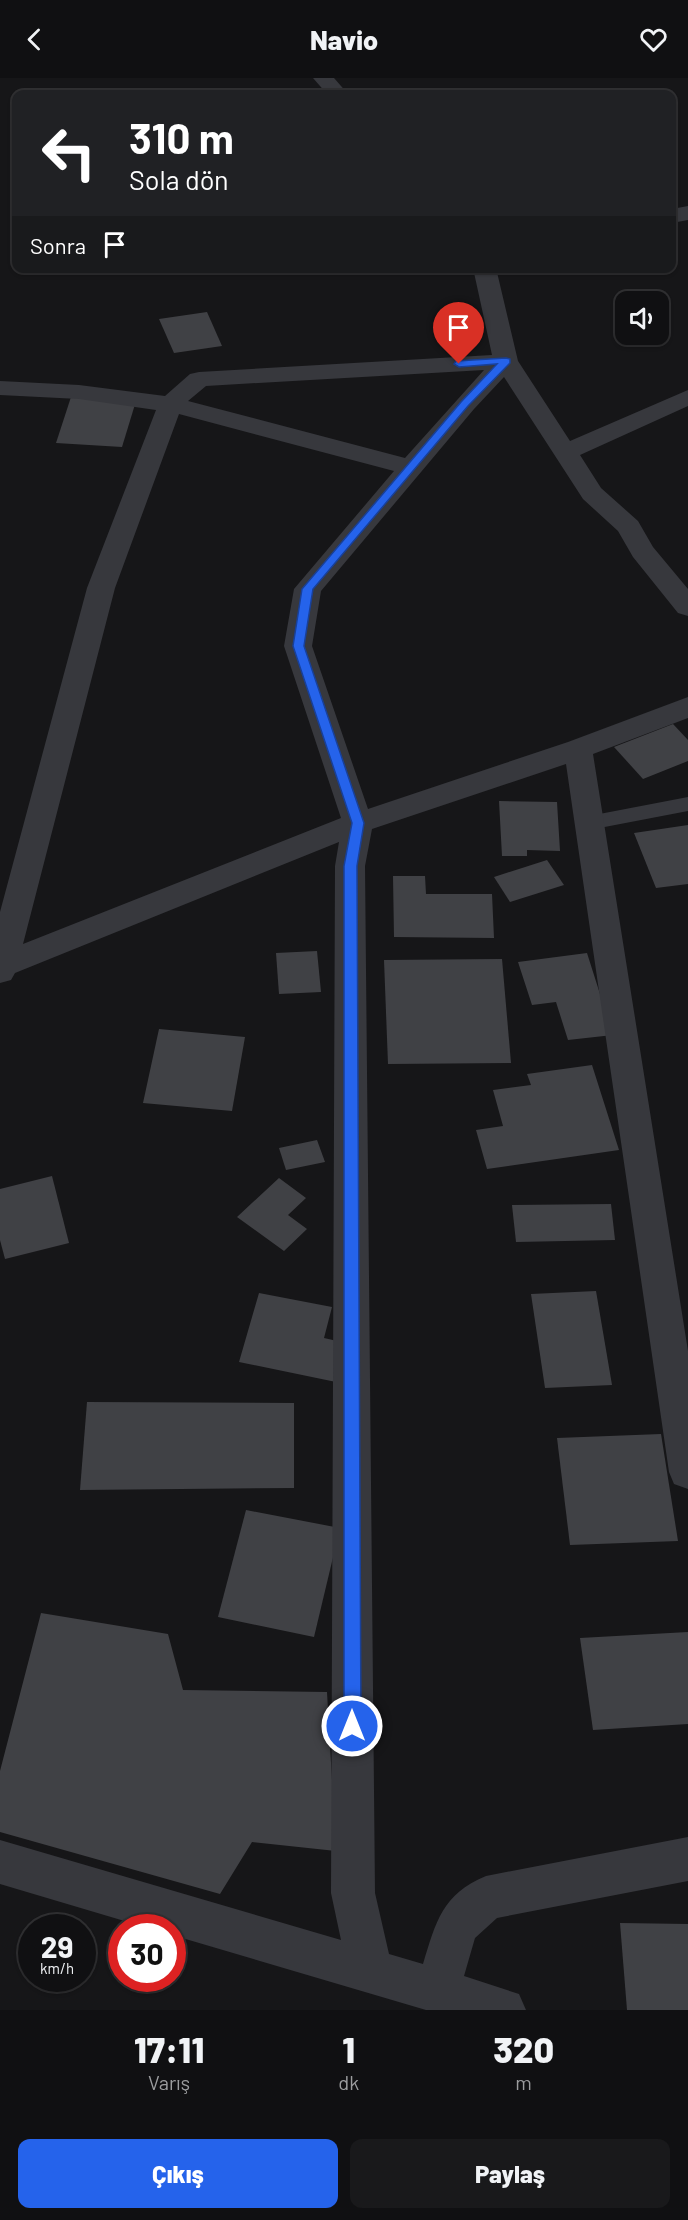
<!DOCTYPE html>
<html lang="tr">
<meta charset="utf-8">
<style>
:root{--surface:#101012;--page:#19191b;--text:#f1f3f6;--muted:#9c9d9f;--line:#303032;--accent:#2563eb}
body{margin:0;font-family:Barlow,sans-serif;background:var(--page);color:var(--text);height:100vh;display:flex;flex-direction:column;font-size:22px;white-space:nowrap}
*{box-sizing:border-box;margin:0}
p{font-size:20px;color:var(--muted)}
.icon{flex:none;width:33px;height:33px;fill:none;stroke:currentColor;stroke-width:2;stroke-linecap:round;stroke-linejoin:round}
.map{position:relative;height:1932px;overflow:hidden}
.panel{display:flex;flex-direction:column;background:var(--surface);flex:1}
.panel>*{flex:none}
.banner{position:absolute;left:12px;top:12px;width:664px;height:183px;border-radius:12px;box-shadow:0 2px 4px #0004,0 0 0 2px var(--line);background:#202124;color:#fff;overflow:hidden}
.tools{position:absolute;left:615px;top:213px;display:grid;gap:12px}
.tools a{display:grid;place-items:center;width:54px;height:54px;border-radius:12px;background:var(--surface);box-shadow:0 2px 4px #0004,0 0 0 2px var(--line);font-size:30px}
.speed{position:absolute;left:18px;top:1836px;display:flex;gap:12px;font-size:30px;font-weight:700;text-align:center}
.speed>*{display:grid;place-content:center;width:78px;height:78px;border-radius:50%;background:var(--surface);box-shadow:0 2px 4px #0004,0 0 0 2px var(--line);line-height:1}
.speed small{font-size:15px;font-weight:400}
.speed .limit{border:9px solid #d22;background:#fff;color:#111}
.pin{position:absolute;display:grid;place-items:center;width:51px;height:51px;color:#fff;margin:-62px -26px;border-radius:50% 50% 50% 0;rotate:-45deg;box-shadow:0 0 6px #0007}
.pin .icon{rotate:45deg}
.me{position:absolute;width:66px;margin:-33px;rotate:0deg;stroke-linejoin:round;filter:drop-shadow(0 0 4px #0008)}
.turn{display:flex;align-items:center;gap:21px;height:126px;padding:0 18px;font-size:27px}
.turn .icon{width:78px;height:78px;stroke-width:2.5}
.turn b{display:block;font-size:42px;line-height:51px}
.then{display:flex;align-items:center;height:57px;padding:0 18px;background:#0003;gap:12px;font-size:22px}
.eta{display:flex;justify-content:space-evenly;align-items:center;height:102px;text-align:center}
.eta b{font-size:36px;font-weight:800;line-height:42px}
.action{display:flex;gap:12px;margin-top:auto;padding:12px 18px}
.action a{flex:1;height:69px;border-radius:12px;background:var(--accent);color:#fff;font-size:24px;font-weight:800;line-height:69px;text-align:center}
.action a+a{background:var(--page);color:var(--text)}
header{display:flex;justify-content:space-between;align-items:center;height:78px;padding:0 18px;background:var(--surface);font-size:27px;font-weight:800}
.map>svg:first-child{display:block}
</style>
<header><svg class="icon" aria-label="back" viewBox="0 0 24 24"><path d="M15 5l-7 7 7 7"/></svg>Navio<svg class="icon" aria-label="heart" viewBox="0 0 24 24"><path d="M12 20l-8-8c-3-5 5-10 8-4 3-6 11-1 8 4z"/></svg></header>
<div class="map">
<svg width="688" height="1932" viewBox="0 0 688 1932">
<rect width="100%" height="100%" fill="#161618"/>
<g fill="#404145">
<path d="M207,234L222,268L174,275L159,241Z"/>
<path d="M71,319L136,323L122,369L56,365Z"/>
<path d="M673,646L688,662V683L643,701L614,669Z"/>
<path d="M499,723L557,724L560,773L527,772V778H502Z"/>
<path d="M688,747V806L656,810L634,755Z"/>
<path d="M547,782L564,807L510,824L494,799Z"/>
<path d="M393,798H425L426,816H492L494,860L394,859Z"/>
<path d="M317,873L321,914L279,916L276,875Z"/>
<path d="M587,875L613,957L568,962L556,924L532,927L518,884Z"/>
<path d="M502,881L511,985L388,986L384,882Z"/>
<path d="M159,951L245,959L232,1033L143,1025Z"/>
<path d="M592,987L619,1072L487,1091L476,1052L503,1048L493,1012L531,1007L527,996Z"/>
<path d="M317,1062L325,1084L286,1092L279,1070Z"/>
<path d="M52,1098L69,1165L5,1181L0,1162V1111Z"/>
<path d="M279,1100L306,1120L288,1137L307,1151L284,1173L237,1139Z"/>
<path d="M611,1126L615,1162L516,1164L512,1127Z"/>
<path d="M596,1213L612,1307L545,1310L531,1216Z"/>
<path d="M259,1215L332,1229L324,1260L346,1265L336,1304L239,1284Z"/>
<path d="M87,1324L294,1325V1410L80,1412Z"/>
<path d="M661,1356L678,1463L570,1467L557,1360Z"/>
<path d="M246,1432L340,1450L314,1559L218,1539Z"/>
<path d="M41,1535L168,1556L183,1612L327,1614L336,1773L252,1764L220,1816L0,1754V1693Z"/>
<path d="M688,1554V1646L593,1652L580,1560Z"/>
<path d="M620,1845L688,1846V1932H627Z"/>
</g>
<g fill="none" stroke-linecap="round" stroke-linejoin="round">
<path fill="#37383d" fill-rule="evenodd" d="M688,719V733L589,752L582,750L579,745L582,740L589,738Z"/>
<g fill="#37383d" fill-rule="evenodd">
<path d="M313,0H334L348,16H327Z"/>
<path d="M688,128V142L672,145V131Z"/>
<path d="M473,190H496L518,283L570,363L688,312V328L580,377L601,410L638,443L653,469L688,511V538L678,535L633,479L618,453L583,421L504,299L474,331L321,513L312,568L368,731L568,664L688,619V640L593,676L688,1273V1411L674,1406L669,1394L566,686L372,751L365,788L375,1815L389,1876L423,1886C436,1844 442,1816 486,1798L688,1759V1803L497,1840L475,1860L464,1898L519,1916L526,1932H426L172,1857V1850H148L0,1806V1762L341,1862L331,1815L335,788L339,764L15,895L11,902L0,905V834L87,510L156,332L79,321L0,317V303L79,307L165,318L190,296L199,294L492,277ZM484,292L405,380L188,323L206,308ZM179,336L394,393L294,511L284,568L341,740L23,866L115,510Z"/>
</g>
</g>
<path fill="#2563eb" stroke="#184099" stroke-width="1.5" d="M506,280L510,281V285L468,328L313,511L304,568L364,745L357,788L361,1648L358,1654L352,1657L346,1654L344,1648V788L352,745L293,568L302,511L461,324L497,286L459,289L454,286L456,283Z"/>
</svg>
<div class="tools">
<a><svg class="icon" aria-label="sound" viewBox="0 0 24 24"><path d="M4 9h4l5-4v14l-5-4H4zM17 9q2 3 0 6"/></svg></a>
</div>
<div class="speed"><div>29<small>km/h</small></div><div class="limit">30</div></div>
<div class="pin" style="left:459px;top:286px;background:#d93025"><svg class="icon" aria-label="arrive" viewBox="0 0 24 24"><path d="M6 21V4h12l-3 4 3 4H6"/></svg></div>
<svg class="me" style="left:352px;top:1648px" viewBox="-20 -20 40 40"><circle r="17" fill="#2563eb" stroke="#fff" stroke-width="3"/><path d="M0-11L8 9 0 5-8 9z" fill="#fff"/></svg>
<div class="banner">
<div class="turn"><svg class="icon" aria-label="left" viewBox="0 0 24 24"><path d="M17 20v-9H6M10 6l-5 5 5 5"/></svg><div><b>310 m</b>Sola dön</div></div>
<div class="then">Sonra<svg class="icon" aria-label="arrive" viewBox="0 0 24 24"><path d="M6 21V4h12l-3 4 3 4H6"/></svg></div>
</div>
</div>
<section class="panel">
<div class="eta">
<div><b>17:11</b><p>Varış</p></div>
<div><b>1</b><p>dk</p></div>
<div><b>320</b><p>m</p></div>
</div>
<div class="action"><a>Çıkış</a><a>Paylaş</a></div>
</section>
